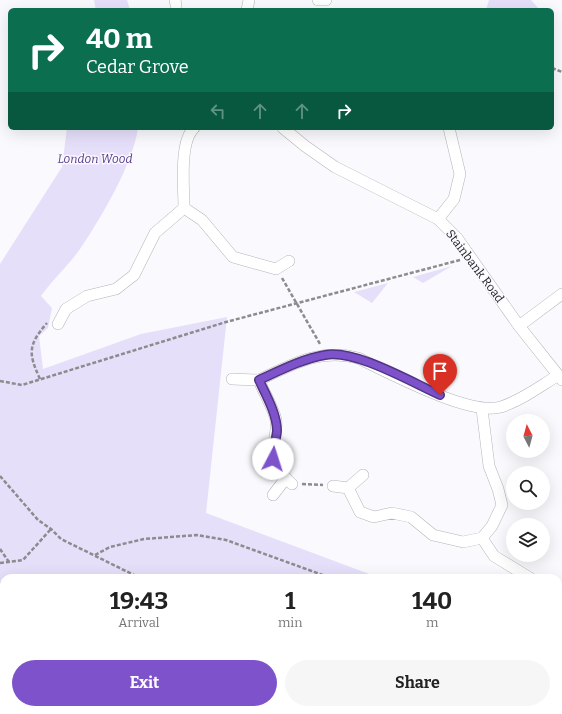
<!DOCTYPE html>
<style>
:root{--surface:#fff;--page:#f6f6f6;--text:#222;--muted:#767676;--accent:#7d52ca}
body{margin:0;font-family:Bitter,serif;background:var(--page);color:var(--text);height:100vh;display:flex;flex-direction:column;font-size:15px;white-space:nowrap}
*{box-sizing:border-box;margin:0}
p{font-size:13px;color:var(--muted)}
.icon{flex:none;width:22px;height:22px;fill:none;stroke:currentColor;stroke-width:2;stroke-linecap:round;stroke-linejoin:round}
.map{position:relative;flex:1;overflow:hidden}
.panel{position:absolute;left:0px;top:574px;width:562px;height:140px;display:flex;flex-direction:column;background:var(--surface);border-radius:12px 12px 0 0;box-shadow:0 4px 16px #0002}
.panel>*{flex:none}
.guide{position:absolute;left:8px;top:8px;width:546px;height:122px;border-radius:6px;box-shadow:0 4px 16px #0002;background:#0b6e4f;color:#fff;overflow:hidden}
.needle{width:26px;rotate:354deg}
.fabs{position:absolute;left:506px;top:414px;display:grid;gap:8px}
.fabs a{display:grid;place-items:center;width:44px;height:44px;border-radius:50%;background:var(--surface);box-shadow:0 4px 16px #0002;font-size:20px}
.pin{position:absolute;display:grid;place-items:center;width:34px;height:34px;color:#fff;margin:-41px -17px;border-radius:50% 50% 50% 0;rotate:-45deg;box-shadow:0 0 4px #0007}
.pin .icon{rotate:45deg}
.me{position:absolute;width:44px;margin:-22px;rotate:5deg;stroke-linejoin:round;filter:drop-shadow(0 0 3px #0008)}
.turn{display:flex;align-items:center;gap:14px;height:84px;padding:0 12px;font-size:18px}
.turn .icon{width:52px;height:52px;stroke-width:2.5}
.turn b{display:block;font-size:28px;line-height:34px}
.lanes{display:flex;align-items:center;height:38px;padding:0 12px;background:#0003;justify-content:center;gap:20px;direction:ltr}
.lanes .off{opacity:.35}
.eta{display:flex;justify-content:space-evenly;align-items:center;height:68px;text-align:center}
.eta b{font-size:24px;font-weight:700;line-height:28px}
.button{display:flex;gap:8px;margin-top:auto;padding:8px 12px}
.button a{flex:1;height:46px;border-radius:24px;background:var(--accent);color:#fff;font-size:16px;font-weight:700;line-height:46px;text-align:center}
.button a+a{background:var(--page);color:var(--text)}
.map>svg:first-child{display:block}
</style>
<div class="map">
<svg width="562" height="714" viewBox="0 0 562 714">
<rect width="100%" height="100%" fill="#faf9fd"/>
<g fill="#e6dffa">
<path d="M94,0H127L130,10H96Z"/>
<path d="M489,0H531L540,10H486Z"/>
<path d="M67,128H138C133,164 101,218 80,249C69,265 53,279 41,296L52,308L48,328L39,336L43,369L141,334L227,317L206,513L380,578H4V710H558V643L562,642V714H0V264L62,167Z"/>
<path d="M452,266L423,283L413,277Z"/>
<path d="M388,283L372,303L354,292Z"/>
</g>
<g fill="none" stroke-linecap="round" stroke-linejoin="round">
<g stroke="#b5b4b9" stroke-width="12">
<g id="street">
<path d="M175,0L176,5"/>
<path d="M318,0H326"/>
<path d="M247,10L249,0"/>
<path d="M283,128L305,146L335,167L438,219L457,238L519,326L562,380"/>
<path d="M184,208L202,220L233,257L276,269L289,261"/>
<path d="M438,219L454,199L460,174L449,128"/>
<path d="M58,324L66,309L87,296L116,289L134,275L155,233L184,208C184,188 179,142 194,128"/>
<path d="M519,326L562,294"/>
<path d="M232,379L259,380"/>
<path d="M292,484C279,473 270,462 274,444C275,436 277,429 276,420C273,407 264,393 259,380C293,364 320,348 358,358C390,373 469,416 501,407C522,400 539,387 557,376"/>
<path d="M333,486L348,488L360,512L374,517L392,513L411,517L433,535L463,542L482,538L492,526L502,505L498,489L489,466L482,409"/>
<path d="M348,488L363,475"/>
<path d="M273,495L286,478"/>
<path d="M482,538L494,556L530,578"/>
<path d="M558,602L562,608"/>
</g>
</g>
<g stroke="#8c8b8e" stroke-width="2.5" stroke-dasharray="4 2" stroke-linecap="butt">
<path d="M552,68L562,72"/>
<path d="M282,278L320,344"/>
<path d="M40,379C28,353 28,345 47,323"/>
<path d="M0,381L22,385L226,322L460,260"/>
<path d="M0,476L38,520L51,529L61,539L140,578"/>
<path d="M302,484L323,485"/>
<path d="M0,549L9,562"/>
<path d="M95,555L110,547L144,539L197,535L226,540L331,578"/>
<path d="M0,563L23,560L51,529"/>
<path d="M558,681L562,682"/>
<path d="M508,710L509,714"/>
</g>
<use href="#street" stroke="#fff" stroke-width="11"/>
</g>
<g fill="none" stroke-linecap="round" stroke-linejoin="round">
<g stroke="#513583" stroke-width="10">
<path id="route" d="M273,459C273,449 276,440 277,431C277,414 266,395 259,380C281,370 302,359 325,355C355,349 411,382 440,395"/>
</g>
<use href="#route" stroke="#7d52ca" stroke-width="7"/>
</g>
<g text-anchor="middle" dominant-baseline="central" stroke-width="3" stroke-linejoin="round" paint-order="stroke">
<g font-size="12" font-style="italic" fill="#5a3f8e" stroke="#faf9fd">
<text x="95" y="159">London Wood</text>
</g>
<g font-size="12" fill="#1f1e20" stroke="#faf9fd">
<text transform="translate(475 266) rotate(53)">Stainbank Road</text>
</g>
</g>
</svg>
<div class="fabs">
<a><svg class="needle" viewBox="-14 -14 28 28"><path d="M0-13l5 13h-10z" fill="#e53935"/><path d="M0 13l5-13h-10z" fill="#767676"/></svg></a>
<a><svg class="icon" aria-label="search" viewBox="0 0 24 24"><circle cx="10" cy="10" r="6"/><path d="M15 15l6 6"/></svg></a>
<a><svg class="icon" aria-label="layers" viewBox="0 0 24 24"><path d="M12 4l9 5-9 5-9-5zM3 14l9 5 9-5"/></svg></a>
</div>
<div class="pin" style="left:440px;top:395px;background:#d93025"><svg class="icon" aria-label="arrive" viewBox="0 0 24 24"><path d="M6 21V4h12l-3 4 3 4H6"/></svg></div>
<svg class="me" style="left:273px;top:459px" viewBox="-20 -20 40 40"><circle r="19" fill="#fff"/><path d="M0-13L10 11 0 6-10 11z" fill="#7d52ca"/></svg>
<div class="guide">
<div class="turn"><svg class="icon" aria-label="right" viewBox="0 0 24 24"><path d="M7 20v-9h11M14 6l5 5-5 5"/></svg><div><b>40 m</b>Cedar Grove</div></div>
<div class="lanes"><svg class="icon off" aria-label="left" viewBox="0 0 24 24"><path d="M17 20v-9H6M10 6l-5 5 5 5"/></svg><svg class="icon off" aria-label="ahead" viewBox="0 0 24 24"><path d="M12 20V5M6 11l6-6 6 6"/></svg><svg class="icon off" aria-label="ahead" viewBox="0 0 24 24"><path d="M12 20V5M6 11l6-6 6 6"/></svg><svg class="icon" aria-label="right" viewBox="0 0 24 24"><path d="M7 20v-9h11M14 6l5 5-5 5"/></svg></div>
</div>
<section class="panel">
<div class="eta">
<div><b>19:43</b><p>Arrival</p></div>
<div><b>1</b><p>min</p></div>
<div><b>140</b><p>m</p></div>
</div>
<div class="button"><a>Exit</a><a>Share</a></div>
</section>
</div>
